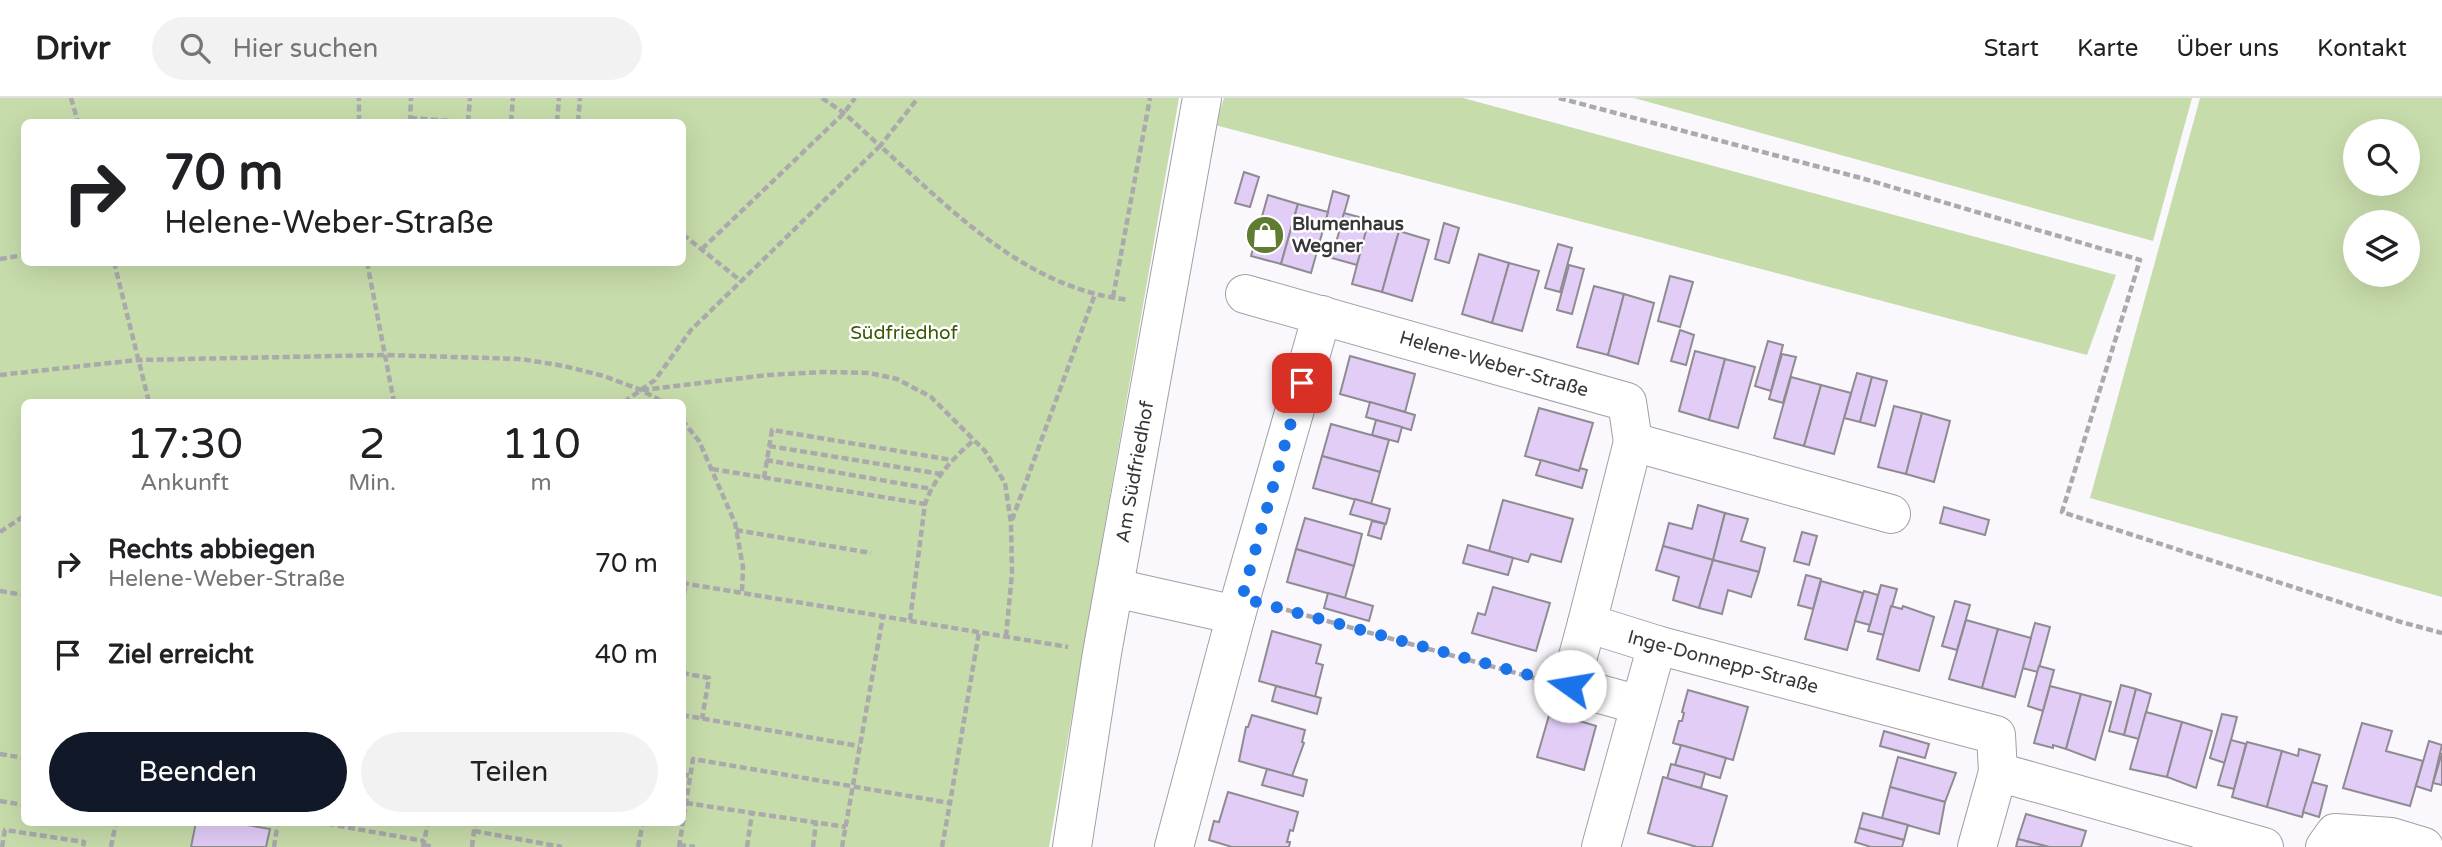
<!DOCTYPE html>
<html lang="de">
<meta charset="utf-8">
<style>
:root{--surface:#fff;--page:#f2f2f2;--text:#202124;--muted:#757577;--line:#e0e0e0;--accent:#111827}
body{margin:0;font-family:"Varela Round",sans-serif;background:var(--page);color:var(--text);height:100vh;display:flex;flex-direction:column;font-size:26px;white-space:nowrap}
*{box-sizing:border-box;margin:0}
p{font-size:23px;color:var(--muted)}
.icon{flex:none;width:38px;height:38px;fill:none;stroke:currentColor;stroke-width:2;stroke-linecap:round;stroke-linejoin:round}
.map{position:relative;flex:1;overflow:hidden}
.sheet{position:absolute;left:21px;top:301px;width:665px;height:427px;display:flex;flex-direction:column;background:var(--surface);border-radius:10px;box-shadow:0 7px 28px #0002}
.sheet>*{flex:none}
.top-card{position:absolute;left:21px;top:21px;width:665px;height:147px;border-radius:10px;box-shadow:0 7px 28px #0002;background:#fff;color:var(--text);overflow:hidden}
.tools{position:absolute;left:2343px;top:21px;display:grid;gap:14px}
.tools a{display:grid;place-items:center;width:77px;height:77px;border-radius:50%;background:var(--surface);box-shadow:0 7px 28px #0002;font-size:35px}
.pin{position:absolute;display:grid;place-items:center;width:60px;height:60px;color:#fff;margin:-30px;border-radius:14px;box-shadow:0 4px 10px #0006}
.me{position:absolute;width:77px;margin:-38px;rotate:283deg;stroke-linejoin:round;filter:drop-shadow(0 0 5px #0008)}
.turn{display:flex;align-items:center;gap:24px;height:147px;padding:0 28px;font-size:32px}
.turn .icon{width:91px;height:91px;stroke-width:2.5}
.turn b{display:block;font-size:49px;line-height:60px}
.eta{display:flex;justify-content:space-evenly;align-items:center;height:119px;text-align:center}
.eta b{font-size:42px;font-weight:600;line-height:49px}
.action{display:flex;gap:14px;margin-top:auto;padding:14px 28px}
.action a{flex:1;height:80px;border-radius:42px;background:var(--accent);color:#fff;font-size:28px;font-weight:600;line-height:80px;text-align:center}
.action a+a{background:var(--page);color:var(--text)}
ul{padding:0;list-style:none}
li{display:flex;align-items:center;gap:21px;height:91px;padding:0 28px}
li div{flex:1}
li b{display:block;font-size:26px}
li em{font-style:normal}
header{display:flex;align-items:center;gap:42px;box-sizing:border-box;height:98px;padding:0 35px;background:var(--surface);border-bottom:2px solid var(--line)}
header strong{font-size:33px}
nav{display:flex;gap:38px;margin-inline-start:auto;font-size:24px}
.search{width:490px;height:63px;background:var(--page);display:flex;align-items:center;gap:18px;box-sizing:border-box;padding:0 24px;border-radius:38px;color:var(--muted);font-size:26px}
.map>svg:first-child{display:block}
</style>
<header>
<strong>Drivr</strong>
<div class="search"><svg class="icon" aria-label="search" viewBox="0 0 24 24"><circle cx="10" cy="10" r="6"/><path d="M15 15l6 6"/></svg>Hier suchen</div>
<nav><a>Start</a><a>Karte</a><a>Über uns</a><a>Kontakt</a></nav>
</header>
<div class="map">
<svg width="2442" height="749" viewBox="0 0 2442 749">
<rect width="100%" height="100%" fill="#faf8fd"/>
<g fill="#c7dcab" fill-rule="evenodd">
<path d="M0,0H1179L1049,749H0ZM24,24H682V164H24ZM24,304H682V724H24Z"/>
<path d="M1224,0H1463L2116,177L2087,257L1215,27Z"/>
<path d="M1634,0H2192L2153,143Z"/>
<path d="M2200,0H2442V499L2090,400ZM2356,33H2408V86H2356ZM2408,124V177H2356V124Z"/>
</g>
<g fill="#e2cdf7" stroke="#8e8c90" stroke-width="2">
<path d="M1244,74L1259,79L1250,109L1235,105Z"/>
<path d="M1333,93L1349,98L1339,133L1324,129Z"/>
<path d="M1268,97L1298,106L1281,166L1251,158Z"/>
<path d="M1298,106L1328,114L1311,175L1281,166Z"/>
<path d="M1344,115L1370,122L1357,167L1332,160Z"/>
<path d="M1368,125L1399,133L1382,194L1352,186Z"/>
<path d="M1444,125L1459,130L1449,165L1435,161Z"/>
<path d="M1399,133L1429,142L1412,203L1382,194Z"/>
<path d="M1558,146L1572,150L1560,194L1545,190Z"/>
<path d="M1479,156L1509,165L1492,225L1462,216Z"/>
<path d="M1509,165L1539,173L1522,233L1492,225Z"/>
<path d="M1569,167L1584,171L1572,216L1557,212Z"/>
<path d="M1670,178L1693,184L1680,229L1658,223Z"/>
<path d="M1594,188L1624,196L1608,257L1577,249Z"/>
<path d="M1624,196L1654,205L1638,266L1608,257Z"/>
<path d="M1680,232L1694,237L1686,267L1671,263Z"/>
<path d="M1768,243L1783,247L1771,293L1755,288Z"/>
<path d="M1695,253L1725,261L1709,322L1679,313Z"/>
<path d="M1782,256L1796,259L1783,305L1769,301Z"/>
<path d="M1350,258L1415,276L1405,314L1340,296Z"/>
<path d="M1725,261L1755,269L1738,330L1709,322Z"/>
<path d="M1857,275L1872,279L1860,324L1844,320Z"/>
<path d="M1791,279L1821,287L1804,348L1774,340Z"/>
<path d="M1872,279L1887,283L1875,328L1860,324Z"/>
<path d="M1821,287L1851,295L1834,356L1804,348Z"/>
<path d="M1370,304L1415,317L1411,332L1366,319Z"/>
<path d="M1894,308L1922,315L1906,376L1878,369Z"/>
<path d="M1539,310L1593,325L1579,373L1525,358Z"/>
<path d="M1922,315L1950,323L1934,384L1906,376Z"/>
<path d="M1376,322L1402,329L1398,344L1372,337Z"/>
<path d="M1331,326L1389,342L1380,374L1322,358Z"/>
<path d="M1322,358L1380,374L1371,406L1313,390Z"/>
<path d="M1541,362L1579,373L1580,370L1587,372L1582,390L1536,377Z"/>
<path d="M1355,401L1390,411L1386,426L1350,416Z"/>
<path d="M1503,402L1573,421L1561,464L1531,456L1528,464L1489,453Z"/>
<path d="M1698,407L1725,415L1713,462L1663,448L1669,425L1692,431Z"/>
<path d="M1944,409L1989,422L1985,437L1940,425Z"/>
<path d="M1725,415L1748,421L1741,443L1765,450L1759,474L1713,462Z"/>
<path d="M1305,420L1362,436L1354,468L1296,451Z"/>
<path d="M1372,423L1385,426L1381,441L1368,437Z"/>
<path d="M1802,434L1817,438L1809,467L1794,463Z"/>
<path d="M1468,447L1513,460L1508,477L1463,465Z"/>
<path d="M1663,448L1713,462L1699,510L1673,502L1679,479L1656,472Z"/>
<path d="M1296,451L1354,468L1345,500L1287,484Z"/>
<path d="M1713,462L1759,474L1751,499L1728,492L1722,516L1699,510Z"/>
<path d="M1806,477L1821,481L1813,511L1798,507Z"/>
<path d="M1821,483L1863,495L1847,552L1805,541Z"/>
<path d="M1881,487L1897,491L1884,537L1868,533Z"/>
<path d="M1493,489L1550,505L1536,553L1472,535L1478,515L1485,517Z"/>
<path d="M1864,493L1878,497L1870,527L1855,523Z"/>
<path d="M1328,495L1373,508L1369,523L1324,510Z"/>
<path d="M1955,503L1970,507L1957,552L1942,548Z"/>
<path d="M1891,508L1902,511L1903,508L1934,519L1919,573L1877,561Z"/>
<path d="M1966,522L1998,531L1982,590L1949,581Z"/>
<path d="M2035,525L2050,529L2038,574L2022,570Z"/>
<path d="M1998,531L2031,540L2015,599L1982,590Z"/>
<path d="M1272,533L1321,547L1316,565L1323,567L1315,599L1259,583Z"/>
<path d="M2039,568L2054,572L2043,613L2028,608Z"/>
<path d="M2121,587L2136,591L2124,637L2109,633Z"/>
<path d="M1276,588L1321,600L1317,616L1272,603Z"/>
<path d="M2050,588L2081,596L2066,651L2053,647V650L2034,645Z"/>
<path d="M2136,591L2151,596L2139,641L2124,637Z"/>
<path d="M1688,592L1748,609L1733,662L1673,645L1679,623H1682L1684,615L1682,614Z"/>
<path d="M2081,596L2111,604L2095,662L2066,651Z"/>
<path d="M1550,614L1596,628L1584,672L1537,659Z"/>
<path d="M2146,614L2182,624L2167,679L2130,671Z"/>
<path d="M2222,616L2237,619L2225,665L2210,660Z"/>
<path d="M1252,617L1305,632L1302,644L1304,645L1292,678L1239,663L1246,629H1248Z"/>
<path d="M2182,624L2212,633L2196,690L2167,679Z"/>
<path d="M2362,625L2392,633L2386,653L2423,663L2410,708L2343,690Z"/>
<path d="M1884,633L1929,646L1925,660L1880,648Z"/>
<path d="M2231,642L2246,646L2234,691L2218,687Z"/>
<path d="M2429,643L2442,647L2431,693L2416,688Z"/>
<path d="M2247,644L2282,653L2267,709L2232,699Z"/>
<path d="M1681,647L1726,660L1720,680L1675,667Z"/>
<path d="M2299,651L2320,657L2302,719L2267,709L2282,653L2298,658Z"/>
<path d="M2442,655V687L2433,685Z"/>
<path d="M1898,659L1956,675L1945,704L1890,689Z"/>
<path d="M1671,666L1705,675L1701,690L1667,681Z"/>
<path d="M1267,671L1307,682L1303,698L1262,687Z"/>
<path d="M1663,679L1727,698L1712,749H1697L1648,735Z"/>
<path d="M2312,684L2327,688L2319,719L2303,714Z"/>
<path d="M1890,689L1945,704L1939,736L1882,720Z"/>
<path d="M1228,694L1298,714L1293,733L1290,732L1287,744H1290L1289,749H1232L1209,742L1214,723L1219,724Z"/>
<path d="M1863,715L1908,727L1904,742L1859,730Z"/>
<path d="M2026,716L2086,733L2081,749H2049L2018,741Z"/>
<path d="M196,724H230L270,731L266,749H191Z"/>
<path d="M1859,730L1904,742L1902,749H1871L1855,744Z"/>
<path d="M2018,741L2049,749H2016Z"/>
</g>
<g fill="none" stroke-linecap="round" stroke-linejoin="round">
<g stroke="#a2a0a4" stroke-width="40">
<g id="street">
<path d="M1245,196L1627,304L1633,344"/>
<path d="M1891,416L1633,344L1587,525L1657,547L1996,637L1998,674L2264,749"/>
<path d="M1115,490L1236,517"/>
<path d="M1587,525L1570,588L1640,607"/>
<path d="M1072,749L1102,555L1202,0"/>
<path d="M1174,749L1236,517L1322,217"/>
<path d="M1601,749L1657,547"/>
<path d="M1977,749L1998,674"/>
<path d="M2325,749L2335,735L2391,739L2424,749"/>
</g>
</g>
<g stroke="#aaa9ac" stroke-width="4.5" stroke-dasharray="7 3.5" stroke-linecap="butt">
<path d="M71,0L78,24"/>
<path d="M822,0L844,15L880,48L918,0"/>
<path d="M1559,0L1861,80L2140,162L2062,414L2401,524L2442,535"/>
<path d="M410,20L468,24"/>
<path d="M359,24V0"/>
<path d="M410,24L411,0"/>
<path d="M468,24L470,0"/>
<path d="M511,24L513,0"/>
<path d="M557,24L559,0"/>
<path d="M578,24L580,0"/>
<path d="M682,138L686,139L741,183"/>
<path d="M702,151L844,15L855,0"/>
<path d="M0,161L24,157"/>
<path d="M114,164L149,304"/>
<path d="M367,164L394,304"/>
<path d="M1113,199L1150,0"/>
<path d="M0,277L137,262L385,257L521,261L564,268L604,278L641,292L663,304"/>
<path d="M642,292L768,277L823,274L870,275L897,281L931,299L985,353L1005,385L1011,425L1012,475L1006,539"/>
<path d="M624,304L655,282L691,232L880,48C944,105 1010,174 1096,196C1106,199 1117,200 1128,202"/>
<path d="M682,322L699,343L735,425L743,469L742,494"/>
<path d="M769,348L941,376"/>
<path d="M766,362L932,391"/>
<path d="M712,371L925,406"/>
<path d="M764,380L772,332L952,362"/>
<path d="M1012,422L1095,196"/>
<path d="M736,432L871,455"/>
<path d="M0,434L24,418"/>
<path d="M682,485L1068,549"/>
<path d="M0,493L24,497"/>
<path d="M682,506L686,485"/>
<path d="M1276,509L1534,580"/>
<path d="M910,522L925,406C934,380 953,360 974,342"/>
<path d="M682,575L709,580L702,621"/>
<path d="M682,617L859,648"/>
<path d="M0,656L24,660"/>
<path d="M682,676L690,678"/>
<path d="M0,703L24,707"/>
<path d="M686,705L846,729"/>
<path d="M317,724L424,743"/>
<path d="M474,733L562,749"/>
<path d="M424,747L433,749"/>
<path d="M679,747L695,749"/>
<path d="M2,749L5,732L84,744L83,749"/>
<path d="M111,749L116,724"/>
<path d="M274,749L278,724"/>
<path d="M423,749L428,724"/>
<path d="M472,749L475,724"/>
<path d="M638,749L643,724"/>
<path d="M679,749L693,661L950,705L979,534"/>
<path d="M747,749L752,715"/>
<path d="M813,749L816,724"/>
<path d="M842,749L883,518"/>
<path d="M942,749L950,705"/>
</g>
<use href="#street" stroke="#fff" stroke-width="38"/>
</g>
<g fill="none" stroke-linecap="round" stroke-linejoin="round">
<path stroke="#1a73e8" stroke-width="12" stroke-dasharray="0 21.6" d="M1302,285L1242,500L1570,588"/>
</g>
<defs>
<g id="shop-disc" transform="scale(2.0125)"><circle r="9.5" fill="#5f7c31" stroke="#fff"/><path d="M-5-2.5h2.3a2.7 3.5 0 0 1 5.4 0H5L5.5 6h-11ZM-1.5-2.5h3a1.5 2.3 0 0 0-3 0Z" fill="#fff"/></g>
</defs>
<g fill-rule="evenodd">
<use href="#shop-disc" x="1265" y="137"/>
</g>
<g text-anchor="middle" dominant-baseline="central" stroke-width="5" stroke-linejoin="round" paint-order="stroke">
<g font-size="19" font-weight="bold" fill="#383738" stroke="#fff" text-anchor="start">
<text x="1292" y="126">Blumenhaus<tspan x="1292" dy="22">Wegner</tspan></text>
</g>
<g font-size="19" fill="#3c5703" stroke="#fff">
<text x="904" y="235">Südfriedhof</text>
</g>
<g font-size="19" fill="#383738" stroke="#fff">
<text transform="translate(1494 266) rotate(16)">Helene-Weber-Straße</text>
<text transform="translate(1135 374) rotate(-80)">Am Südfriedhof</text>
<text transform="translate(1723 564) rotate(15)">Inge-Donnepp-Straße</text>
</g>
</g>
</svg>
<div class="tools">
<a><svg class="icon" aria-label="search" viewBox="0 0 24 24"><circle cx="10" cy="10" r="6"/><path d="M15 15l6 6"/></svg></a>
<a><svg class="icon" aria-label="layers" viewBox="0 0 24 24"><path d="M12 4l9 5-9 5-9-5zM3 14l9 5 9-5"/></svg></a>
</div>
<div class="pin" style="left:1302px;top:285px;background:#d93025"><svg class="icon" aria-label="arrive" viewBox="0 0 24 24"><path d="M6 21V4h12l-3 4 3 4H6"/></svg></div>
<svg class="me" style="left:1570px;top:588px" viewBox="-20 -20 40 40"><circle r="19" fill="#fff"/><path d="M0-13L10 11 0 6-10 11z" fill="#1a73e8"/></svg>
<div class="top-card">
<div class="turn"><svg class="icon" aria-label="right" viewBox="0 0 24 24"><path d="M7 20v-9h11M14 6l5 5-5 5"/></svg><div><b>70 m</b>Helene-Weber-Straße</div></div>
</div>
<section class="sheet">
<div class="eta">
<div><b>17:30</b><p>Ankunft</p></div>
<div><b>2</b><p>Min.</p></div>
<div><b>110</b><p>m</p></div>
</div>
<ul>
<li><svg class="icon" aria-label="right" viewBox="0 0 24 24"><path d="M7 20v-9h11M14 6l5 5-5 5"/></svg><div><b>Rechts abbiegen</b><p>Helene-Weber-Straße</p></div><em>70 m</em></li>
<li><svg class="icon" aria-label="arrive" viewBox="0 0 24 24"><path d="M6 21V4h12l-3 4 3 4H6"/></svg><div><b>Ziel erreicht</b></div><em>40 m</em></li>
</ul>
<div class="action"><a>Beenden</a><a>Teilen</a></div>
</section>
</div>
